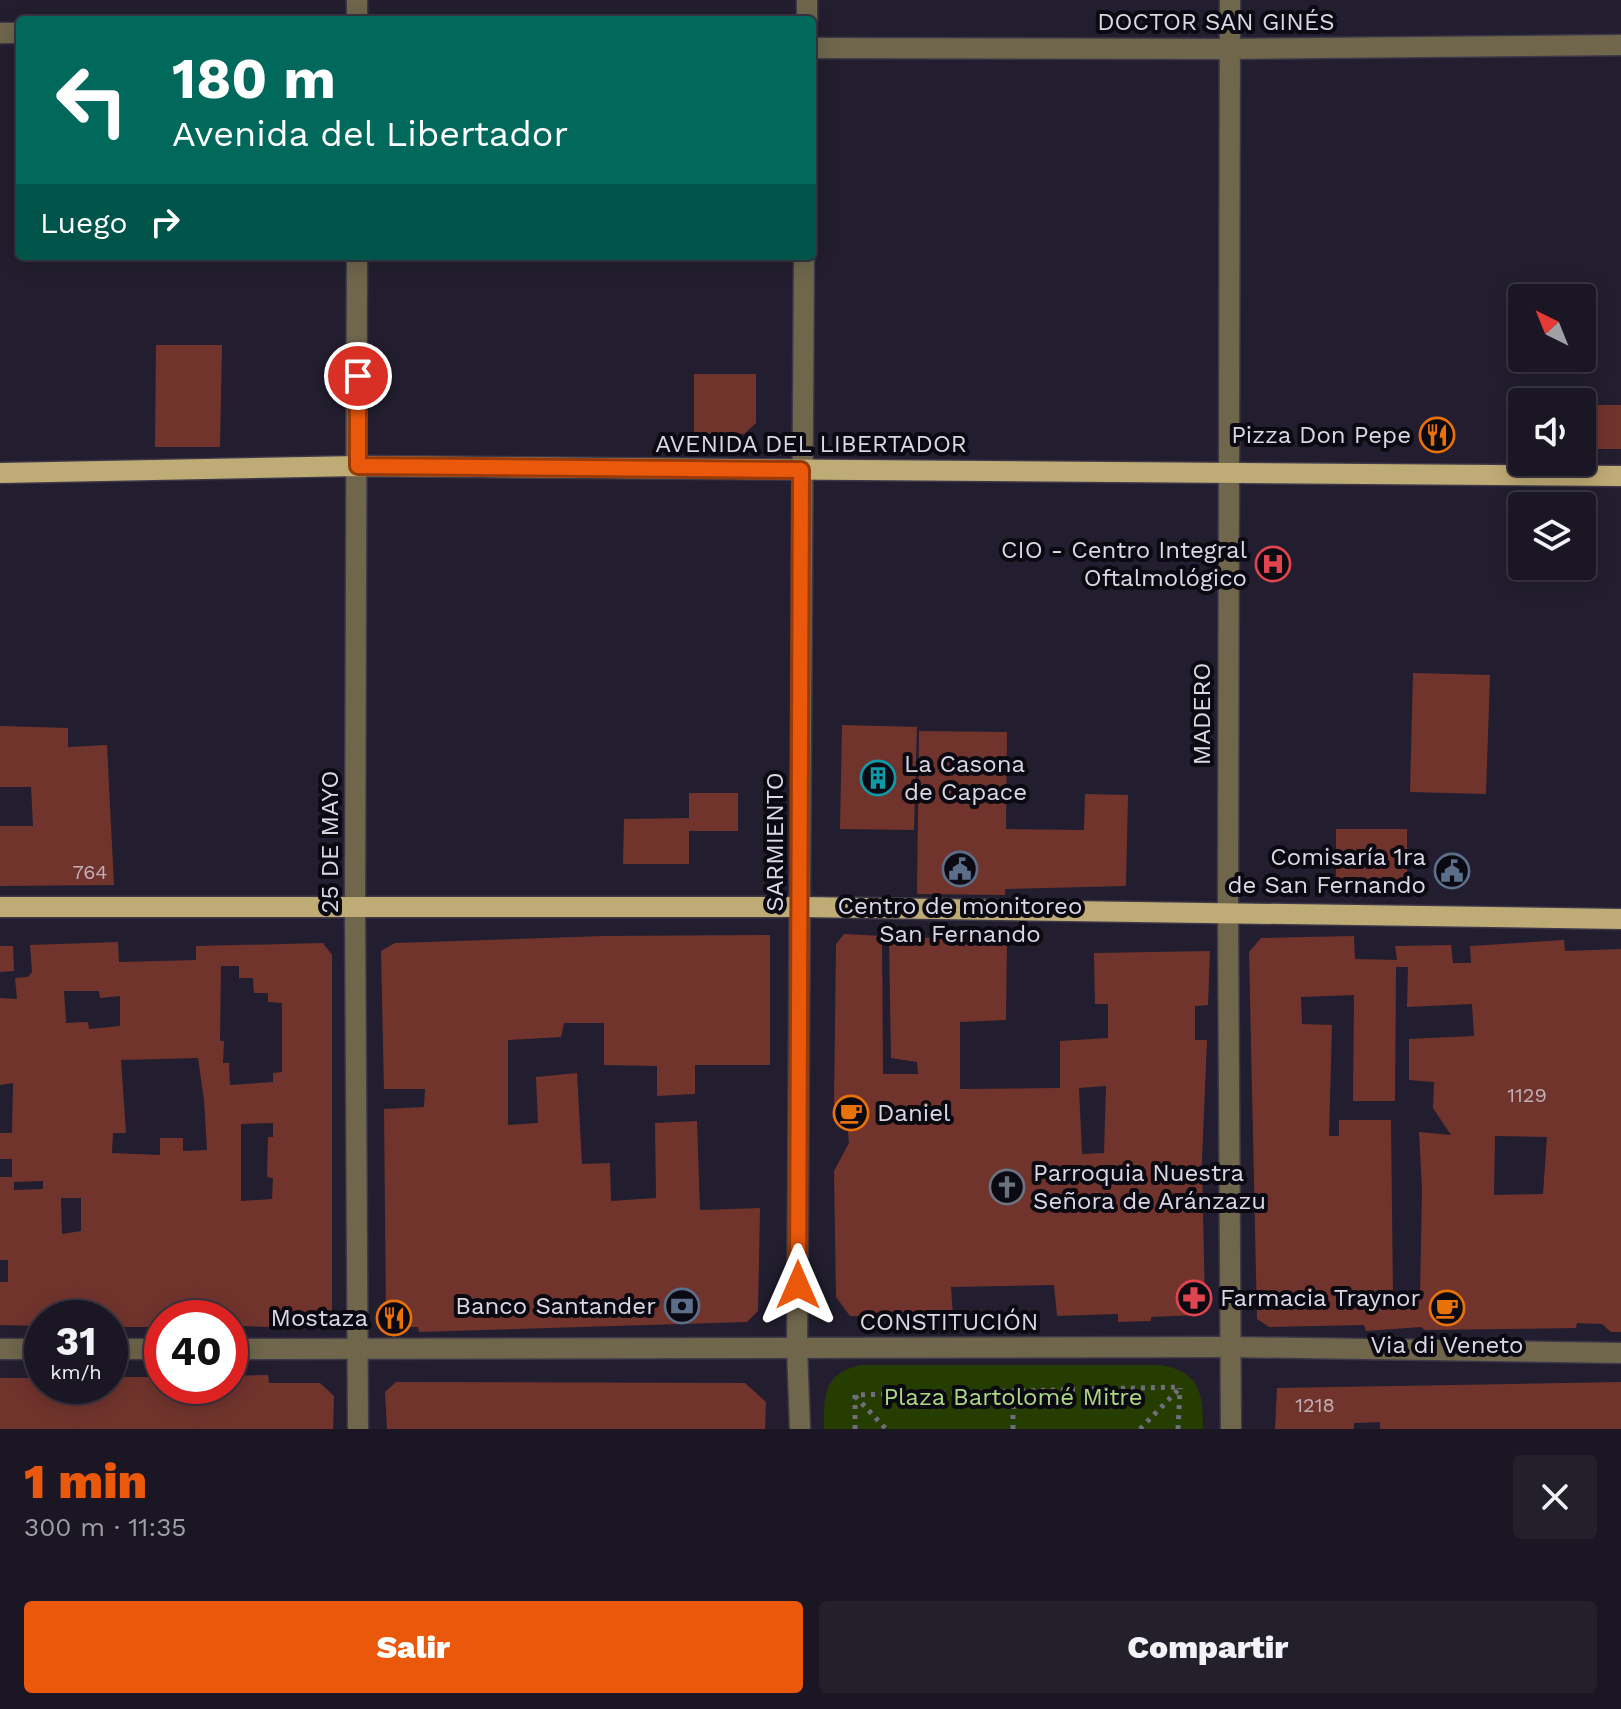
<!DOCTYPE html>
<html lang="es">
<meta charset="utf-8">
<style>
:root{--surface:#1a1623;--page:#231f2b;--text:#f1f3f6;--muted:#9f9fa6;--line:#383541;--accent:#ea580c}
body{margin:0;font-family:"Work Sans",sans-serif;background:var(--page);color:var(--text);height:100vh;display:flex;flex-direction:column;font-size:30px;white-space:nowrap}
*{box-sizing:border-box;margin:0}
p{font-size:26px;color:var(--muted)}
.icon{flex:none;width:44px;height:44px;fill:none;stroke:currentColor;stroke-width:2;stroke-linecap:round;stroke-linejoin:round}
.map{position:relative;height:1429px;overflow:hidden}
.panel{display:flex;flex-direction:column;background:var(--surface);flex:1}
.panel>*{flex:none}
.guide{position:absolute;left:16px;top:16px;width:800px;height:244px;border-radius:8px;box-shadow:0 4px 20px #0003,0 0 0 2px var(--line);background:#00695c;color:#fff;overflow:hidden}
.needle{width:52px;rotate:317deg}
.buttons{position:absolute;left:1508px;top:284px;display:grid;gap:16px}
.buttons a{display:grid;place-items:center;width:88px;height:88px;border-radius:8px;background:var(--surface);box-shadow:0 4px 20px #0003,0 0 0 2px var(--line);font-size:40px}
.speed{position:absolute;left:24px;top:1300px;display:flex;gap:16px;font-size:40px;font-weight:700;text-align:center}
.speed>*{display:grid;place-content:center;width:104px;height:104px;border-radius:50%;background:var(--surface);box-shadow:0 4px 20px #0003,0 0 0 2px var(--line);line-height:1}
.speed small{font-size:20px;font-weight:400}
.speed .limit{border:12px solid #d22;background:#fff;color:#111}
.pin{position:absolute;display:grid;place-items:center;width:68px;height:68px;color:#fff;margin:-34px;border:4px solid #fff;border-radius:50%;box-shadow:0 2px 8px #0007}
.me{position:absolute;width:88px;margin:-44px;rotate:0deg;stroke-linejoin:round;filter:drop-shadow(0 0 6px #0008)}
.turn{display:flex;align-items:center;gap:28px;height:168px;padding:0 24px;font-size:36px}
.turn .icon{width:104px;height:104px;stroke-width:2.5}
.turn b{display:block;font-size:56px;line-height:68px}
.then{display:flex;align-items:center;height:76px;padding:0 24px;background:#0003;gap:16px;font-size:30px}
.round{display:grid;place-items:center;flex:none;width:84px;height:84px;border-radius:8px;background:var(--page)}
.head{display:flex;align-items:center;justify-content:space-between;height:136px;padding:0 24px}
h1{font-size:48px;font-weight:800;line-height:60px;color:var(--accent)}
.cta{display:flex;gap:16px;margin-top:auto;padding:16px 24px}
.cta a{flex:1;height:92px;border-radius:8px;background:var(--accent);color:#fff;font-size:32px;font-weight:800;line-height:92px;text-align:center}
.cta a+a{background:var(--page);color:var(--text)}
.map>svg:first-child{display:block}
</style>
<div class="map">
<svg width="1621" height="1429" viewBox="0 0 1621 1429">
<rect width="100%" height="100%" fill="#221e2f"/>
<path fill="#253d00" d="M860,1365H1161C1200,1372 1203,1393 1203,1429H824C824,1395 823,1374 860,1365Z"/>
<g fill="#71342d" fill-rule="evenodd">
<path d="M156,345H222L220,447H155Z"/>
<path d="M694,374H756V423L744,434H694Z"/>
<rect x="1582" y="405" width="39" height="44"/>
<path d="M1413,673L1490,675L1486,794L1410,792Z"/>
<path d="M842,725L917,727L914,830L840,829Z"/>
<path d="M0,726L68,728V747L107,745L114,885L0,886V826H33L31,787H0Z"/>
<path d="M919,731L1007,732L1006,829L1084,830L1085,794L1128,795L1126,886L1005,889V895L917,894Z"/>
<path d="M689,793H738V831H689V864H623L624,819L689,818Z"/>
<path d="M1336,829H1407V888L1336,889Z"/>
<path d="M844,934L882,936L883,1074H918L917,1062L891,1058L889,938L1007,937L1006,1020L960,1022V1089L1060,1088V1041L1108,1038V1004H1095L1094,953L1210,951L1208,1005L1195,1006V1040H1207L1202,1160L1205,1307L1198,1315L1151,1317V1321L1118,1322V1314L1057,1316L1054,1285L951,1287L953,1317L850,1316L836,1297L834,1171L849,1143L846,1111L834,1103L836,944ZM1106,1086L1104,1153L1082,1154L1079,1088Z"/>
<path d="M770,935V1065H695V1094L657,1096V1066L604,1065V1023H564L561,1037L508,1040V1125L538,1123L536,1077L577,1073L582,1164L610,1163L611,1201L656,1198L655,1123L697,1121L700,1210L760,1208L758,1311L747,1322L419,1332L418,1327H398L386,1316L384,1109L424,1107L425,1089H384L381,951L395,943L604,936Z"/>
<path d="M1354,936L1355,959L1397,960L1395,946L1451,945L1453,963H1471L1470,946L1564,940L1565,951L1621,949V1332H1611L1602,1324L1577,1323L1576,1328L1425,1330L1421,1327L1366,1331L1364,1325L1269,1327L1257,1319L1249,952L1261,938ZM1396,967H1408L1407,1007L1472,1004L1474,1036L1409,1039V1080L1434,1082L1433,1108L1451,1135L1419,1132L1422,1188L1420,1298L1393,1299L1391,1120H1339V1136H1329L1332,1025L1302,1024L1301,997L1354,995L1353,1101H1395ZM1495,1136L1547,1137L1543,1194L1494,1195Z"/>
<path d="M118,942L119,962L196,960V946L323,943L332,955V1315L318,1328L270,1324V1327L241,1326V1330L230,1329V1318H162V1327H110V1318H42V1326L0,1325V1282H8V1260H0V1177H12V1159H0V1133H12L13,1083L0,1085V998L17,999L15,978L28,977L32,972L30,945ZM221,966H239V978H253L254,993H268V1002L282,1003V1072L273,1073V1082L230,1085L229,1063H223L224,1041H220ZM64,991H99L100,998L120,996V1026L89,1029L88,1022L66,1023ZM198,1058L204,1100L207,1150L183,1151V1138H160V1155L112,1153L113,1133H126L121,1060ZM273,1123V1137H268L267,1177L273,1178L272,1199L241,1201V1124ZM43,1181V1189L14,1190V1182ZM61,1198H81V1231L62,1234Z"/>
<path d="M0,946H13L14,971L0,972Z"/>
<path d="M268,1375L269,1383H320L334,1396L333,1429H0V1378H42V1386H110V1377H162V1386H230V1376Z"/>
<path d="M396,1382L745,1383L766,1402L765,1429H387L385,1392Z"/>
<path d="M1621,1382V1429H1380V1422L1354,1423V1429H1275L1277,1388Z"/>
</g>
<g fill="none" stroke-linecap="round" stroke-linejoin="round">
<g stroke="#3c3848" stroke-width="23">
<g id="minor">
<path d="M1230,0L1228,914L1231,1429"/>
<path d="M357,20V0"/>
<path d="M807,20V0"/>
<path d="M0,33H20"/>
<path d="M812,48L1231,49L1621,45"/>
<path d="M357,256L355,906L358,1429"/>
<path d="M0,1349H42"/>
<path d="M110,1349H162"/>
<path d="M230,1349L1230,1347L1621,1353"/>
<path d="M800,1429L797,1348L804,256"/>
</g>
</g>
<g stroke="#3c3848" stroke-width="23">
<g id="major">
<path d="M0,473L358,466L1621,476"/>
<path d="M0,907H801L1621,919"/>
</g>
</g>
<g stroke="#716d7c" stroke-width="5" stroke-dasharray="4 6" stroke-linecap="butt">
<path d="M1013,1395V1429"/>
<path d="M855,1396L886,1429"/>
<path d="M855,1429V1395L1180,1387"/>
<path d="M1140,1429L1180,1388"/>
<path d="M1178,1429L1180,1388"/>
</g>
<use href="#minor" stroke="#6f664c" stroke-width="20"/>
<use href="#major" stroke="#bfab75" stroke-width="20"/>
</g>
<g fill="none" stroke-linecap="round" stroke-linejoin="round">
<g stroke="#983908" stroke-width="20">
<path id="route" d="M358,376V466L801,470L798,1285"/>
</g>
<use href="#route" stroke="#ea580c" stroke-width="14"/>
</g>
<defs>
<g id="restaurant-ring" transform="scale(1.8)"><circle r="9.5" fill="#0b0911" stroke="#e8710a" stroke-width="1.5"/><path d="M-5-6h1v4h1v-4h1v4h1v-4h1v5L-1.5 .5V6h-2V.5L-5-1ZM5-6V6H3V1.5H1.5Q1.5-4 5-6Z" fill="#e8710a"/></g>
<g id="hospital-ring" transform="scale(1.8)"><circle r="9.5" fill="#0b0911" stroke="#e0444e" stroke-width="1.5"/><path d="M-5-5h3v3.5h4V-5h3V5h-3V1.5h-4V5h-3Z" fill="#e0444e"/></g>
<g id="building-ring" transform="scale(1.8)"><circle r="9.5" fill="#0b0911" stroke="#0f9aa8" stroke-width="1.5"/><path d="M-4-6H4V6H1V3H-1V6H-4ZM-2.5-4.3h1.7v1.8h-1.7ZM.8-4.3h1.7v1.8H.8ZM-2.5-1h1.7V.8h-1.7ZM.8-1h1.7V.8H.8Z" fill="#0f9aa8"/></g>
<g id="civic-ring" transform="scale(1.8)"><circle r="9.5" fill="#0b0911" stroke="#5c6f8a" stroke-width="1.5"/><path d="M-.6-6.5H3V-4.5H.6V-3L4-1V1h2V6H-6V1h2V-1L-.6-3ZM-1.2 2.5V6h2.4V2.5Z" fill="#5c6f8a"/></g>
<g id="cafe-ring" transform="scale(1.8)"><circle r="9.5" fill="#0b0911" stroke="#e8710a" stroke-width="1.5"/><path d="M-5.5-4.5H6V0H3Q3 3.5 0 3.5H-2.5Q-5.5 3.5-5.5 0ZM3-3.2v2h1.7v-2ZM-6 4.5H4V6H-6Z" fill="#e8710a"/></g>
<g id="church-ring" transform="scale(1.8)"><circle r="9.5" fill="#0b0911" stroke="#6b7280" stroke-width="1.5"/><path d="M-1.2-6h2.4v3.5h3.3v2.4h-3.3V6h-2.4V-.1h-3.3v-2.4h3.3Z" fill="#6b7280"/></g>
<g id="pharmacy-ring" transform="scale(1.8)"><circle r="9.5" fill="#0b0911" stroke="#e0444e" stroke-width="1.5"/><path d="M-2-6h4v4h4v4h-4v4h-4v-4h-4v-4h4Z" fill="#e0444e"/></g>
<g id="bank-ring" transform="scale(1.8)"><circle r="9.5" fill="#0b0911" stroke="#5c6f8a" stroke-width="1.5"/><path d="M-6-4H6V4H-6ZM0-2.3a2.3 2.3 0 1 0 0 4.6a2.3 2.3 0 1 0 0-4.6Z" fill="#5c6f8a"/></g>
</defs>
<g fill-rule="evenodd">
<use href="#restaurant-ring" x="1437" y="435"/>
<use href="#hospital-ring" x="1273" y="564"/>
<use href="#building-ring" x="878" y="778"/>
<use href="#civic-ring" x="960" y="869"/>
<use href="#civic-ring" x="1452" y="871"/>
<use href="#cafe-ring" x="851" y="1113"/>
<use href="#church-ring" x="1007" y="1187"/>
<use href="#pharmacy-ring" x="1194" y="1298"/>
<use href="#bank-ring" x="682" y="1306"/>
<use href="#cafe-ring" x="1447" y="1308"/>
<use href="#restaurant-ring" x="394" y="1318"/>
</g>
<g text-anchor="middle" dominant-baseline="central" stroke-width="8" stroke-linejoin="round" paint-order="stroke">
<g font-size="20" fill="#c0afb6">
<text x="90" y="872">764</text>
<text x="1527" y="1095">1129</text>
<text x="1315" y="1405">1218</text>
</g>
<g font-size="24" fill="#dbd8e4" stroke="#0b0911">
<text x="1216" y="22">DOCTOR SAN GINÉS</text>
<text x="811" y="444">AVENIDA DEL LIBERTADOR</text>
<text transform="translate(1202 714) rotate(-90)">MADERO</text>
<text transform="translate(330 842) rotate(-90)">25 DE MAYO</text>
<text transform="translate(775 842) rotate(-90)">SARMIENTO</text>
<text x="949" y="1322">CONSTITUCIÓN</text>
</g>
<g font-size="24" fill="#dbd8e4" stroke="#0b0911" text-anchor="end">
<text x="1411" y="435">Pizza Don Pepe</text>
<text x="1247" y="550">CIO - Centro Integral<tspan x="1247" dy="28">Oftalmológico</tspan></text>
<text x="904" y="764" text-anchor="start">La Casona<tspan x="904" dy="28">de Capace</tspan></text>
<text x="1426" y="857">Comisaría 1ra<tspan x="1426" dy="28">de San Fernando</tspan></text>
<text x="960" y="906" text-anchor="middle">Centro de monitoreo<tspan x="960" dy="28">San Fernando</tspan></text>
<text x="877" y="1113" text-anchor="start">Daniel</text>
<text x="1033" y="1173" text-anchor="start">Parroquia Nuestra<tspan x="1033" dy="28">Señora de Aránzazu</tspan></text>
<text x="1220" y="1298" text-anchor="start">Farmacia Traynor</text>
<text x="656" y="1306">Banco Santander</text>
<text x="368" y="1318">Mostaza</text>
<text x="1447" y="1345" text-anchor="middle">Via di Veneto</text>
</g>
<g font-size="24" fill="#afd884" stroke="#0b0911">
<text x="1013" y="1397">Plaza Bartolomé Mitre</text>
</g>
</g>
</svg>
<div class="buttons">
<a><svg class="needle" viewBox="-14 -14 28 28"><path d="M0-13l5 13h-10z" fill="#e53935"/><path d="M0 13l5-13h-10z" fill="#9f9fa6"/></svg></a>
<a><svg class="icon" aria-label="sound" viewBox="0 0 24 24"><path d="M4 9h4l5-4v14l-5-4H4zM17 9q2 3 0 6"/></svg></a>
<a><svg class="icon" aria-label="layers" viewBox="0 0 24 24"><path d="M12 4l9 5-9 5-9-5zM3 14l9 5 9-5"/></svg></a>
</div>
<div class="speed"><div>31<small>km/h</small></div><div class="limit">40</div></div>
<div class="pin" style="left:358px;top:376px;background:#d93025"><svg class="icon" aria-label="arrive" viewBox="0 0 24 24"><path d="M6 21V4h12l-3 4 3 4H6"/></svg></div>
<svg class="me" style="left:798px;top:1285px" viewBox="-20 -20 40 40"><path d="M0-17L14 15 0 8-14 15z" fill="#ea580c" stroke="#fff" stroke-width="4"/></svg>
<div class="guide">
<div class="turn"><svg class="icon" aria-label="left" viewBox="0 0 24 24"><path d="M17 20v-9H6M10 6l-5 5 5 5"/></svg><div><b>180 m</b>Avenida del Libertador</div></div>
<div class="then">Luego<svg class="icon" aria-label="right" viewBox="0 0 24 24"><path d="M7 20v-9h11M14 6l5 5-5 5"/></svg></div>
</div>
</div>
<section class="panel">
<div class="head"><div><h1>1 min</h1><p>300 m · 11:35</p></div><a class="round"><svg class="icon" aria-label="close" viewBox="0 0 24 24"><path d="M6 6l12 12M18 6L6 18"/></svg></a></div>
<div class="cta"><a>Salir</a><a>Compartir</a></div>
</section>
